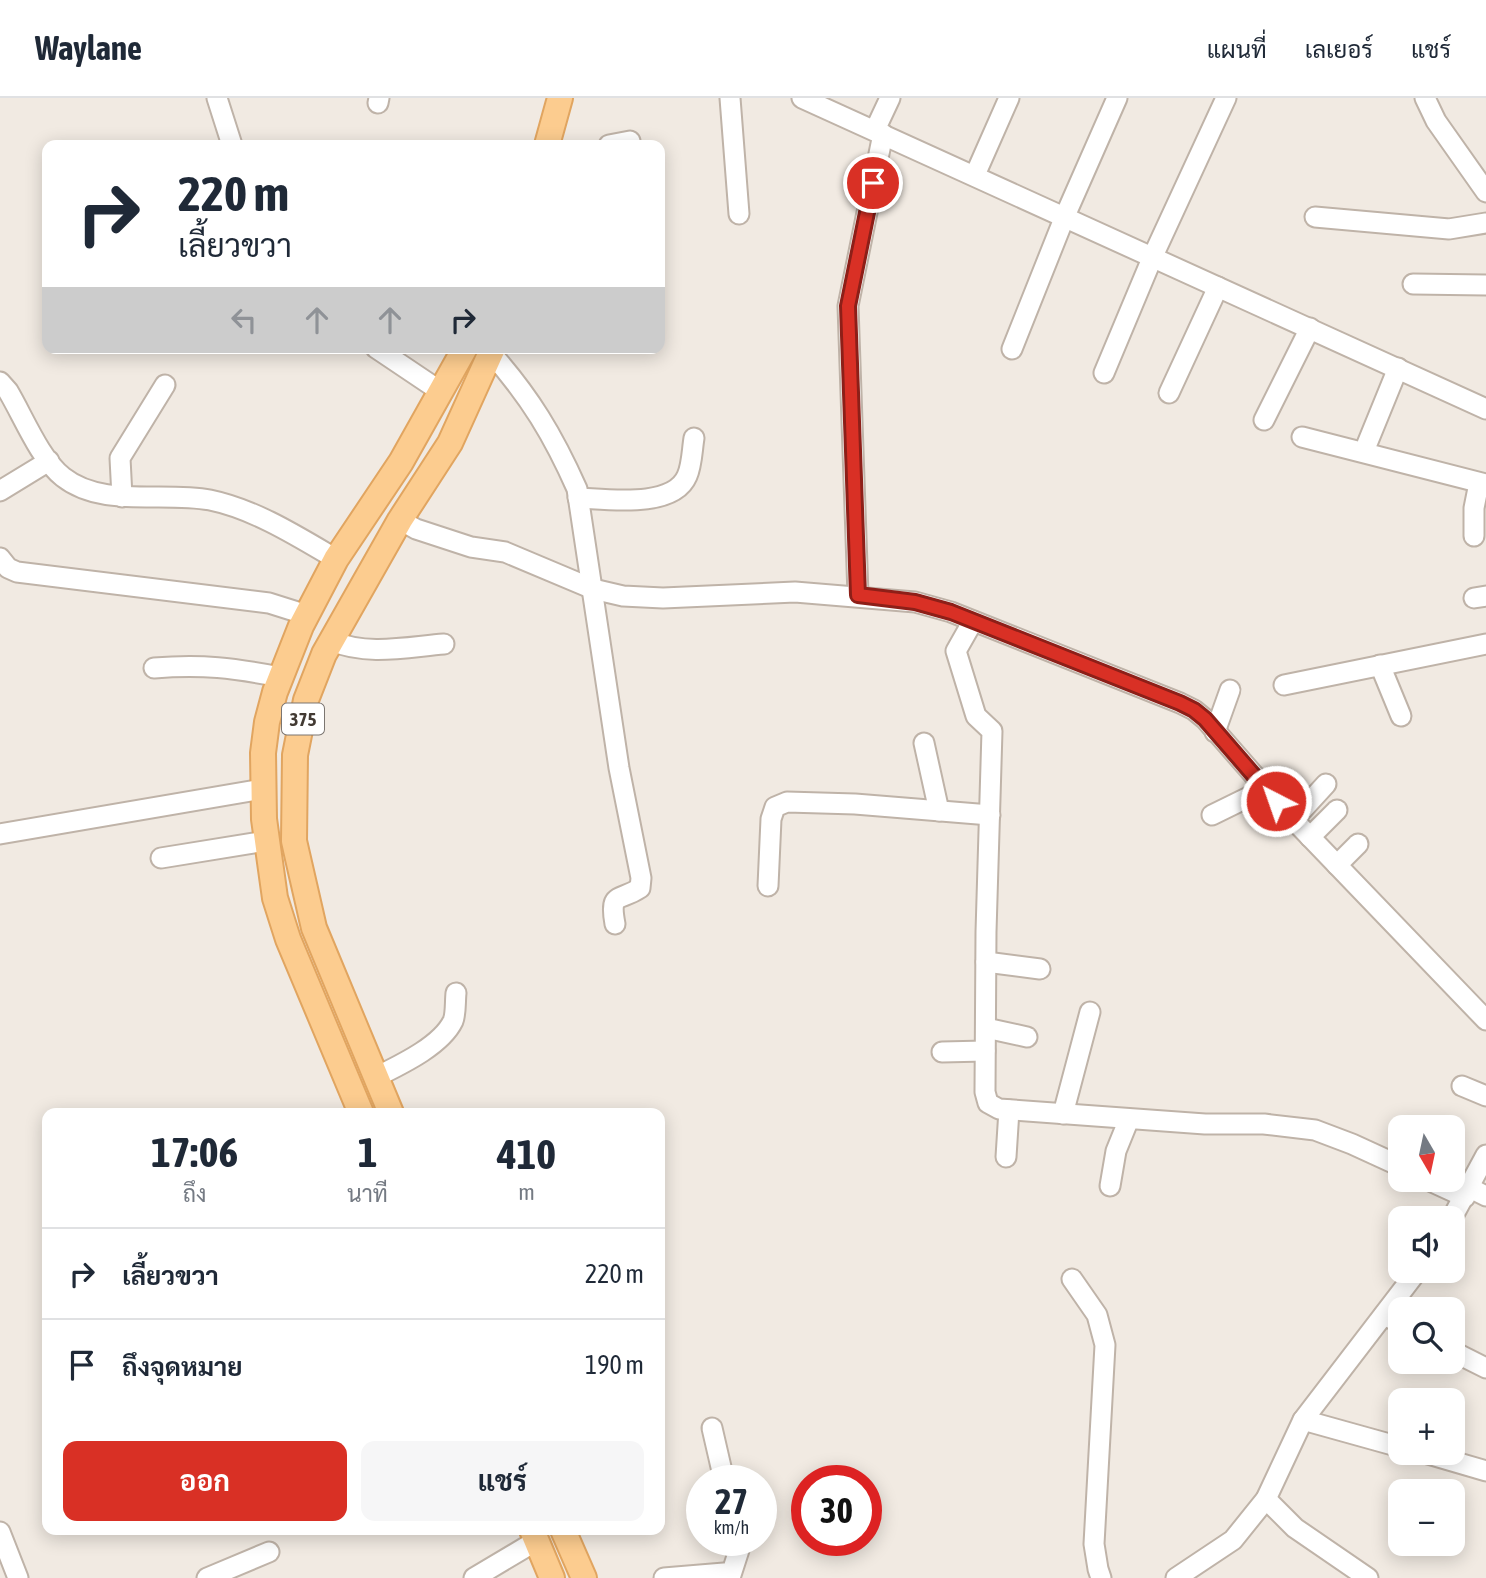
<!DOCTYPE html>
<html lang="th">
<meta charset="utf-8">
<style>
:root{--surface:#fff;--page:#f6f6f7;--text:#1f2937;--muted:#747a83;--line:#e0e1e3;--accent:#d93025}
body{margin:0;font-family:"Asap Condensed",Sarabun,sans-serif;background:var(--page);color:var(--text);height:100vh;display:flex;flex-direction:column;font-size:26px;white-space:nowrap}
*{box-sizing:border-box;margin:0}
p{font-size:23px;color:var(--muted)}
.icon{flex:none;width:38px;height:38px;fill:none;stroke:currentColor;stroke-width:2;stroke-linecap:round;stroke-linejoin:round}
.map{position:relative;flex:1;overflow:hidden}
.sheet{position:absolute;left:42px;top:1010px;width:623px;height:427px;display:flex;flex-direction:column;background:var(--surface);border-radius:14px;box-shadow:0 4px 18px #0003}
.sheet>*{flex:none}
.hud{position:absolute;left:42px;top:42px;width:623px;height:214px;border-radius:14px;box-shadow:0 4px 18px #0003;background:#fff;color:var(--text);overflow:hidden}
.needle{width:46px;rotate:171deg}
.fabs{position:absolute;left:1388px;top:1017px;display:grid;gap:14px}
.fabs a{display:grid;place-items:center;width:77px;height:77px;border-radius:14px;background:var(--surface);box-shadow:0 4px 18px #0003;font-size:35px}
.speed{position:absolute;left:686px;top:1367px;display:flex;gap:14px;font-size:35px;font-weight:700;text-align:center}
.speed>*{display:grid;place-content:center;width:91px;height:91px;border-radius:50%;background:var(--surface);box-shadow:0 4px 18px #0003;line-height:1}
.speed small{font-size:18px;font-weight:400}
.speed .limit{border:10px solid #d22;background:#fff;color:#111}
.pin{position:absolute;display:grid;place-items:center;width:60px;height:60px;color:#fff;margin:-30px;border:4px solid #fff;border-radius:50%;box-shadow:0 2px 7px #0007}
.me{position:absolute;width:77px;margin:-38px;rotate:319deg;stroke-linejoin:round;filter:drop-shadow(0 0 5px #0008)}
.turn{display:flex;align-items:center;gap:24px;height:147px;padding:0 21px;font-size:32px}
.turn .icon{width:91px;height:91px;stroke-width:2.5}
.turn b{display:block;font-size:49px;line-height:60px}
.lanes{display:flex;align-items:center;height:66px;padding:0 21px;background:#0003;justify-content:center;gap:35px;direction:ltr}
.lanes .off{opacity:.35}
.eta{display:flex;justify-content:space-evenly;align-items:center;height:119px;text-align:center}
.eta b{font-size:42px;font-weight:700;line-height:49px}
.primary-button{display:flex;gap:14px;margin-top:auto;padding:14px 21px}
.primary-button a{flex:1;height:80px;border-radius:14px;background:var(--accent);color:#fff;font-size:28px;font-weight:700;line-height:80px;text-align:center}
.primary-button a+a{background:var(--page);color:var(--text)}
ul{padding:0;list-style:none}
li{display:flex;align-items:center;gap:21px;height:91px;padding:0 21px;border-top:2px solid var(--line)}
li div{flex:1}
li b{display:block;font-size:26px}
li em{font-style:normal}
header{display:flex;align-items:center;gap:42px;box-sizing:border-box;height:98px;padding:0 35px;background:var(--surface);border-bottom:2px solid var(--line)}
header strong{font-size:33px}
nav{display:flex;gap:38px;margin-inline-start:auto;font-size:24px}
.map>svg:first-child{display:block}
</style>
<header>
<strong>Waylane</strong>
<nav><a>แผนที่</a><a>เลเยอร์</a><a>แชร์</a></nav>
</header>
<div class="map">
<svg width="1486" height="1480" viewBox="0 0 1486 1480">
<rect width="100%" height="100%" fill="#f1eae2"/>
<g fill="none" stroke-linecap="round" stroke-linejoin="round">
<g stroke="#bfb3a8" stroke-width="23">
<g id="minor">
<path d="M217,0L232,47"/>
<path d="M730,0L739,116"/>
<path d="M802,0L1486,311"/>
<path d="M1425,0L1436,23L1486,94"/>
<path d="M378,5L379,0"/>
<path d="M875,32L890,0"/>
<path d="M609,47L630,43"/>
<path d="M975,77L1009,0"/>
<path d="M1315,119L1449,131L1486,125"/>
<path d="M1413,186L1486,187"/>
<path d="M376,250L440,293"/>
<path d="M1012,251L1065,118L1117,0"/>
<path d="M491,255C530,299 553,337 577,391L619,670L641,780L640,790C619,804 609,793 615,826"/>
<path d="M1104,275L1153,158L1226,0"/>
<path d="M0,284L8,293C23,318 40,361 63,379C102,410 163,393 210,402C254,411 297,438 336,461"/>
<path d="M1169,295L1218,189"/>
<path d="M1264,322L1310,230"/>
<path d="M1302,339L1486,386"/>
<path d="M1367,346L1398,270"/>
<path d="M0,393L49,363"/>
<path d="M122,399L120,360L165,287"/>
<path d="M578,400C606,401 673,411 687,378C692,367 692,352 694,340"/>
<path d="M400,422L416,431L471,449L505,454L593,491L623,498L663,500L795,494L915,504L951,514L1180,605L1194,612L1205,621L1287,715L1486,922"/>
<path d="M1474,438V410L1479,385"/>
<path d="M0,460L8,470L17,474L269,505L307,517"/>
<path d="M858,497L848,208L883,36"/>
<path d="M1474,500L1486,498"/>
<path d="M973,523L956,553L976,618L992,633L986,834L985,994L988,1005L999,1011L1205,1026H1264L1315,1032L1352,1046L1400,1068"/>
<path d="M332,543C367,558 407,549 444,546"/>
<path d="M1380,567L1401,618"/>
<path d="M154,570C203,566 233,570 281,579"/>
<path d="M1284,587L1486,546"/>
<path d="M1215,634L1230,592"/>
<path d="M924,645L939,713"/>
<path d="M1212,717L1265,691"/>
<path d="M1293,722L1326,686"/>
<path d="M0,736L263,691"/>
<path d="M1310,739L1337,712"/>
<path d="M161,760L266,743"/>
<path d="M1337,767L1358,746"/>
<path d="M768,788L771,721L775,709L787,704L855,706L990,717"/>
<path d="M986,864L1040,871"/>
<path d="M986,930L1027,939"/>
<path d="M942,954L985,953"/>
<path d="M376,979C400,967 441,948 453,923C456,916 455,904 456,895"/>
<path d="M1462,988L1486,998"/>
<path d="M1063,1016L1090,914"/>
<path d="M1006,1059L1009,1012"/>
<path d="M1428,1082L1465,1099"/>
<path d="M1110,1088L1116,1053L1129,1021"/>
<path d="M1470,1090L1486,1098"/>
<path d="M1452,1120L1486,1057"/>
<path d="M1072,1181L1097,1217L1105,1247L1094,1446L1098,1471L1101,1480"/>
<path d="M1384,1217L1400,1225"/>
<path d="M1452,1253L1486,1270"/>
<path d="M1303,1322L1400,1349"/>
<path d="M712,1330L724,1382"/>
<path d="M1421,1354L1486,1373"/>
<path d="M1266,1401L1295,1430L1368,1480"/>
<path d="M0,1434L18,1480"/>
<path d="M207,1480L269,1454"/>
<path d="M474,1480L536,1443"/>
<path d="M664,1480L724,1475L729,1480"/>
<path d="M730,1480L739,1452L737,1442"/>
<path d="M1176,1480L1233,1442L1266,1401L1303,1322L1418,1172"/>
</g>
</g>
<g stroke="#e1a560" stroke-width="28">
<g id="major">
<path d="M547,47L560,0"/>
<path d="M361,1015L288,841L275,800L264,721L263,655L267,624L275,594L301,528L336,461L401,364L465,250"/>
<path d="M391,1015L314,830L294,743L295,657L306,602L324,556L400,422L450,345L493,250"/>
<path d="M532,1432L552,1480"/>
<path d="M563,1432L584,1480"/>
</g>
</g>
<use href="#minor" stroke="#fff" stroke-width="19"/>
<use href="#major" stroke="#fccc8f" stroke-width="24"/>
</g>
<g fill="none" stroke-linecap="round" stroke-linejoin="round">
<g stroke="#8d1f18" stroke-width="18">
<path id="route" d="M873,85L848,208L858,497L915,504L951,514L1180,605L1194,612L1205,621L1276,703"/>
</g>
<use href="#route" stroke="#d93025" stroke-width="12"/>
</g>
<g text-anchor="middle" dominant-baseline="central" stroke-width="5" stroke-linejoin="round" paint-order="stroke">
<rect fill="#fff" stroke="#7b7570" stroke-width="2" x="282" y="605.5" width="42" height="31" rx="5"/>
<g font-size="19" font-weight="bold" fill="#423a33">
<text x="303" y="621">375</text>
</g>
</g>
</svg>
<div class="fabs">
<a><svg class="needle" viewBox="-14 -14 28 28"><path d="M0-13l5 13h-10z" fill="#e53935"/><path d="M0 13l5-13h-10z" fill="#747a83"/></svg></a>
<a><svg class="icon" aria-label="sound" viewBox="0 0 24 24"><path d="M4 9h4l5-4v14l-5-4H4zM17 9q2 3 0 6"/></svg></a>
<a><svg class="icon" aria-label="search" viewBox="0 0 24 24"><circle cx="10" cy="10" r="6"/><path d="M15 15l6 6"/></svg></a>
<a>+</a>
<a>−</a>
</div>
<div class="speed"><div>27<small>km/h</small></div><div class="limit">30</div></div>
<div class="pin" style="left:873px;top:85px;background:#d93025"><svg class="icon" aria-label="arrive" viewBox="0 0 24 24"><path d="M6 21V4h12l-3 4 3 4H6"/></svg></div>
<svg class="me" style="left:1276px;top:703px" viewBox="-20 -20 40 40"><circle r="17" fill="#d93025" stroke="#fff" stroke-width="3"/><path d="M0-11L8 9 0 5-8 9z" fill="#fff"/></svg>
<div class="hud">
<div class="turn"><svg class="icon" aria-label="right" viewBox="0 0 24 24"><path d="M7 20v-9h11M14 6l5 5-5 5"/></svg><div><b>220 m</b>เลี้ยวขวา</div></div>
<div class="lanes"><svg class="icon off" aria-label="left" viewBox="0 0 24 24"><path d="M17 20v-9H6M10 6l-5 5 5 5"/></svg><svg class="icon off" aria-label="ahead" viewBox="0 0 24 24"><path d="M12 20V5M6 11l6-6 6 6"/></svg><svg class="icon off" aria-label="ahead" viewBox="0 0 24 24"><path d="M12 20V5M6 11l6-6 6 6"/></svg><svg class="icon" aria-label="right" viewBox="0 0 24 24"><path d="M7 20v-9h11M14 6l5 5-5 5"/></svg></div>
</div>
<section class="sheet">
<div class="eta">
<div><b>17:06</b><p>ถึง</p></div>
<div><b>1</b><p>นาที</p></div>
<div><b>410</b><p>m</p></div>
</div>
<ul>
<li><svg class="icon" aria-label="right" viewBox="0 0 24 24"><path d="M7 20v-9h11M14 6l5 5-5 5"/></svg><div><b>เลี้ยวขวา</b></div><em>220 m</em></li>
<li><svg class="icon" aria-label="arrive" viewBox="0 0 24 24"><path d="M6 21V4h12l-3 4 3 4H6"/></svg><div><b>ถึงจุดหมาย</b></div><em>190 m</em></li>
</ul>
<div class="primary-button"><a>ออก</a><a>แชร์</a></div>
</section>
</div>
